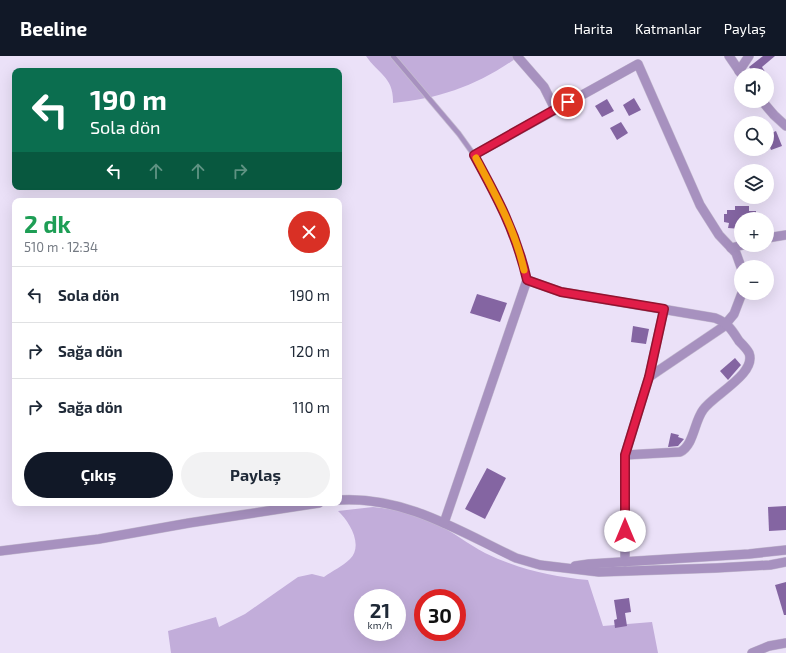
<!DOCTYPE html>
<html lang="tr">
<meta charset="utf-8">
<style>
:root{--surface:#fff;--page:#f2f2f3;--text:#1f2937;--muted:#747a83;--line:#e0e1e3;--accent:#111827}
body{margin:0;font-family:"Exo 2",sans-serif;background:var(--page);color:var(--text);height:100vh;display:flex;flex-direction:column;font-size:15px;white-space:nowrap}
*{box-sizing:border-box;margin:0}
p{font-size:13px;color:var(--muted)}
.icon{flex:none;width:22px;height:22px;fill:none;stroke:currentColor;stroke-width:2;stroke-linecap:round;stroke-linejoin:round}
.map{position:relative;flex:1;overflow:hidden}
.sheet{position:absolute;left:12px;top:142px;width:330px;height:308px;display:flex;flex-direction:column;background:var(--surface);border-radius:8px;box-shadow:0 4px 16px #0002}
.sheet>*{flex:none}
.guide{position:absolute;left:12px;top:12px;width:330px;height:122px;border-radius:8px;box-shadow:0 4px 16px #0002;background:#0b6e4f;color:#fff;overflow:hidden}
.buttons{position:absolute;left:734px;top:12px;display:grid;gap:8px}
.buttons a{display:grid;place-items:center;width:40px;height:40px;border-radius:50%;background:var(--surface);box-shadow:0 4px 16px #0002;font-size:20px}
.speed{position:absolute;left:354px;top:533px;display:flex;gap:8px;font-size:20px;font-weight:700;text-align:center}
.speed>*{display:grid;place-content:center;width:52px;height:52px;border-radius:50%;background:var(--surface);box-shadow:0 4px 16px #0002;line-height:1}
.speed small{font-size:10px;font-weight:400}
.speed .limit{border:6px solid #d22;background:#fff;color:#111}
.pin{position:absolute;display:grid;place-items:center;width:34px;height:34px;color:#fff;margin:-17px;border:2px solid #fff;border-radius:50%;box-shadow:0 1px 4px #0007}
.me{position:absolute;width:44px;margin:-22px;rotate:0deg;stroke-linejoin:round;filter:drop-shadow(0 0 3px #0008)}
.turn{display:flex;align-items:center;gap:14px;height:84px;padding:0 12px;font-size:18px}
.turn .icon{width:52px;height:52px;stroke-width:2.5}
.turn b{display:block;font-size:28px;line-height:34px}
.lanes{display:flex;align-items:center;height:38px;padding:0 12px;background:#0003;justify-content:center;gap:20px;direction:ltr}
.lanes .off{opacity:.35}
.round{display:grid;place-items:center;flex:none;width:42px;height:42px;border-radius:21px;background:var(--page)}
.head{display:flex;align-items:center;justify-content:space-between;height:68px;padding:0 12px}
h1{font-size:24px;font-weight:700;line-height:30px;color:#1e9e55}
.cta{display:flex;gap:8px;margin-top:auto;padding:8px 12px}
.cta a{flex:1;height:46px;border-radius:24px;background:var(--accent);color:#fff;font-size:16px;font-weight:700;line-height:46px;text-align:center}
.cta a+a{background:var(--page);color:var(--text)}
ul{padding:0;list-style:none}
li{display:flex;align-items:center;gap:12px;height:56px;padding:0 12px;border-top:1px solid var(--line)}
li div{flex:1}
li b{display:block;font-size:15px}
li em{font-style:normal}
header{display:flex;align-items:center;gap:24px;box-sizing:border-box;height:56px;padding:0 20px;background:var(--accent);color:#fff}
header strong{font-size:19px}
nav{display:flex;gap:22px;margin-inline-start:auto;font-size:14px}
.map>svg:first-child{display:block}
</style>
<header>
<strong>Beeline</strong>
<nav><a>Harita</a><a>Katmanlar</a><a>Paylaş</a></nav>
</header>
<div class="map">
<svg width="786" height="597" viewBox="0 0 786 597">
<rect width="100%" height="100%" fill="#ebe1f8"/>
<g fill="#c2adda" fill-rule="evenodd">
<path d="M366,0H519C481,28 440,43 393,47C394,21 378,18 366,0Z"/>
<path d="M373,451C395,453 415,458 435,467C453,476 468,488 485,497C518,513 552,521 588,524L603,570L652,566L658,597H171L168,575L216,561L219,571L245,558L298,521L312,518L324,521C332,515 343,510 350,503C364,489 349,465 338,455ZM363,542H397V576H363ZM423,542H457V576H423Z"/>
</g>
<g fill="#8465a2">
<path d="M763,0H775L762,11L767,19H755L749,11Z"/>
<path d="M634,42L641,54L629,60L623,49Z"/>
<path d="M607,43L614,55L602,61L595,50Z"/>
<path d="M621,66L628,77L617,84L610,72Z"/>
<path d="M776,75L782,90L771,94L767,84V79Z"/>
<path d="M735,150H749V155H756V163H741V173L728,172L729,167L724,166V158H727V154H735Z"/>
<path d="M477,238L507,247L500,266L470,257Z"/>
<path d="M633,270L649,273L646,288L631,286Z"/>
<path d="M735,302L741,309L728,324L720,315Z"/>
<path d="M671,377L679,379L678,381L684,383L678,390L668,391Z"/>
<path d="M487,412L506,422L485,463L465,453Z"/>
<path d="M786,450V474L769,475L768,451Z"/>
<path d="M786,526V559H784L775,529Z"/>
<path d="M629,542L631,556L625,557L627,570L615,572L614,564L617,563L614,544Z"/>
</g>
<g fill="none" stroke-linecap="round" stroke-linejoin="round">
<g stroke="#c5bcd0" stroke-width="6">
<path id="lane" d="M393,0L459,78L474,99L506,160L513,177L527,224"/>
</g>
<g stroke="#c5bcd0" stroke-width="10">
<g id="street">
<path d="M517,0L544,31L555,53"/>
<path d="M729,0L742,19"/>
<path d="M739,15L749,0"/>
<path d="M762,45L774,59L786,70"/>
<path d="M474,99L638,8L700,149L719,179L736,197L741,211"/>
<path d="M767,182L786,179"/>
<path d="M731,192L743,189"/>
<path d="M649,321L723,271L734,258L742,237"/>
<path d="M339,444C405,440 459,475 516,502L540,509L599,516L716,512L770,509L786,506"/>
<path d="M444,467L527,224L561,236L715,262C728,267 732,274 739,285C742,288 747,293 749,297C757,318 713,339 703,354C694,366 694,389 680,396L625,399"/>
<path d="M0,495L99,483L189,467L319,447"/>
<path d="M625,506V399L649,321L664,253"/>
<path d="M575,510L589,508L749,498L786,494"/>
<path d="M752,597L769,590L786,587"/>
</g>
</g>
<use href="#lane" stroke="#a791bf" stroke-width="4.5"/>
<use href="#street" stroke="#a791bf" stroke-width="9"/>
</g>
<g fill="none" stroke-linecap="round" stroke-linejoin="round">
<g stroke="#92132f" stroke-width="10">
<path id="route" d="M568,46L474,99C497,141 516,176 527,224L561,236L664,253L649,321L625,399V475"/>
</g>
<use href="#route" stroke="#e11d48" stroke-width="7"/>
<path stroke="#f59e0b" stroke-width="7" d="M476,102C495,138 515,173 524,214"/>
</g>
</svg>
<div class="buttons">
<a><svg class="icon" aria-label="sound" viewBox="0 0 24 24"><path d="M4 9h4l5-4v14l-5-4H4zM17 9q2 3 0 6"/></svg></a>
<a><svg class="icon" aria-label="search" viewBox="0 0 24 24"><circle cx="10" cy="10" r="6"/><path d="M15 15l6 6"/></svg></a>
<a><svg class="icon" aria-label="layers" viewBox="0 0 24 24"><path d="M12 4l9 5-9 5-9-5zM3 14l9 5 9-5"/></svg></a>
<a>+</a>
<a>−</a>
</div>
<div class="speed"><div>21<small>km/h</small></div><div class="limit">30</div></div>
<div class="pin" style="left:568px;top:46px;background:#d93025"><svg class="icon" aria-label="arrive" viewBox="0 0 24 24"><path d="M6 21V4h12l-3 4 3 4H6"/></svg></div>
<svg class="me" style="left:625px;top:475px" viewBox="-20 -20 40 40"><circle r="19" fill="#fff"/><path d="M0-13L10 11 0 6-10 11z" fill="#e11d48"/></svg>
<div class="guide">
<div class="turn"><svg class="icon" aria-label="left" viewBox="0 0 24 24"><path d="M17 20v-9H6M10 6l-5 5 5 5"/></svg><div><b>190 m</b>Sola dön</div></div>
<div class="lanes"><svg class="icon" aria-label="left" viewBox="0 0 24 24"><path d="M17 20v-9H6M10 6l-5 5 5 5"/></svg><svg class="icon off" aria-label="ahead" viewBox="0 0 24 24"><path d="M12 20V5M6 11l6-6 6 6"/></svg><svg class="icon off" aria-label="ahead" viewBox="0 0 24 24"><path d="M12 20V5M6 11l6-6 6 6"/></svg><svg class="icon off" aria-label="right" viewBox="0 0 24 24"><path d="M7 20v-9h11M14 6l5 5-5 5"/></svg></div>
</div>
<section class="sheet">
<div class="head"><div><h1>2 dk</h1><p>510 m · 12:34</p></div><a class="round" style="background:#d93025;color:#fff"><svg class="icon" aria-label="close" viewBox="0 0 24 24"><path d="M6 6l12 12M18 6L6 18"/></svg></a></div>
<ul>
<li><svg class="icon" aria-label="left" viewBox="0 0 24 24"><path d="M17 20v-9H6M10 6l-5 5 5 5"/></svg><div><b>Sola dön</b></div><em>190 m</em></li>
<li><svg class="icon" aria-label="right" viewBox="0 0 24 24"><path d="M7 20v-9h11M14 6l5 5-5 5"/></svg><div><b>Sağa dön</b></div><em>120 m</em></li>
<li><svg class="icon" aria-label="right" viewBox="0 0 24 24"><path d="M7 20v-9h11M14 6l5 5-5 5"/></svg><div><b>Sağa dön</b></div><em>110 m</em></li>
</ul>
<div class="cta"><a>Çıkış</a><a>Paylaş</a></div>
</section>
</div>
